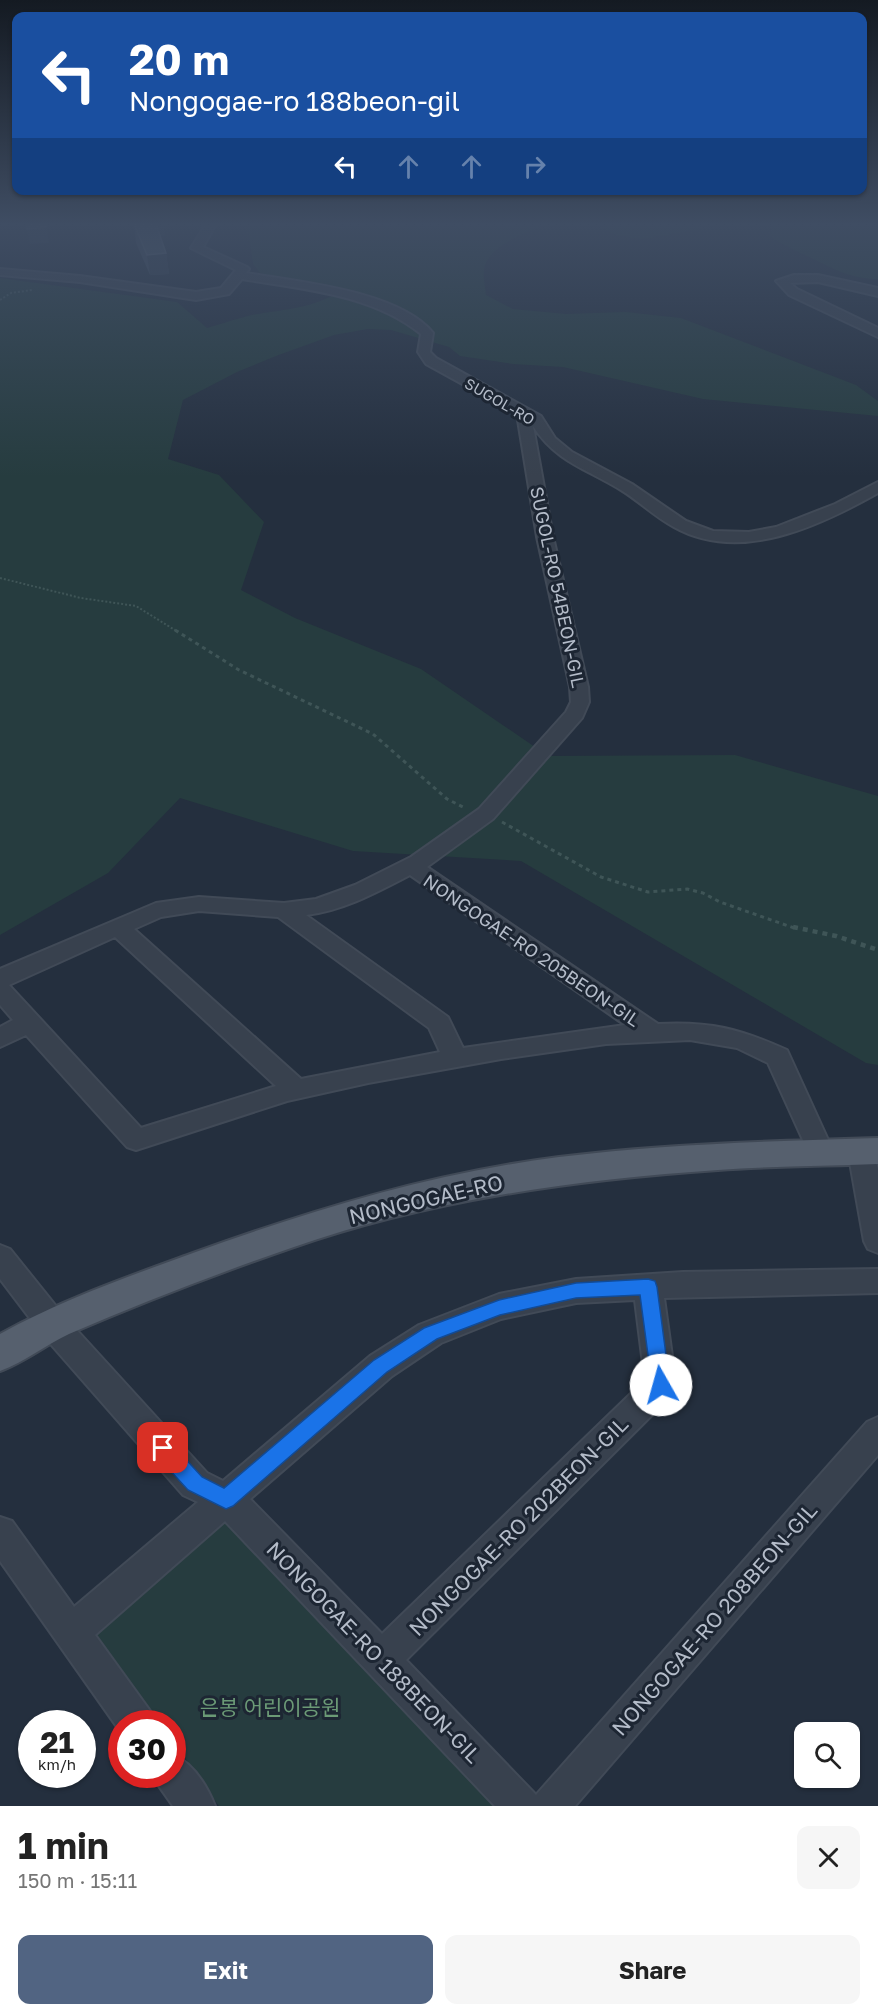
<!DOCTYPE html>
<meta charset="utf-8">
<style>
:root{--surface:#fff;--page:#f6f6f6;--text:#222;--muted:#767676;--accent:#516482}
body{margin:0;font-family:"Golos Text","Noto Sans KR",sans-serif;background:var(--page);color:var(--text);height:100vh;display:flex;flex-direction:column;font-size:22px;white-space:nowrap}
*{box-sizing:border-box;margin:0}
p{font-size:20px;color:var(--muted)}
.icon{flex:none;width:33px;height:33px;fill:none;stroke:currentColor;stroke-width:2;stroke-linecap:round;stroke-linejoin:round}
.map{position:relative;height:1806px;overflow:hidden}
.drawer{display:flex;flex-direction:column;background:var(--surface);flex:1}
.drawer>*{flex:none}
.top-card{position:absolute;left:12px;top:12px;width:855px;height:183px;border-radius:12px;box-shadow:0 2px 4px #0004;background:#1a4fa0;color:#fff;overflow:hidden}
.tools{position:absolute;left:794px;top:1722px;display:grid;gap:12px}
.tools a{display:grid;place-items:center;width:66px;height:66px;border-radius:12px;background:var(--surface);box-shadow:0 2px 4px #0004;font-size:30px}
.speed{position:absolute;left:18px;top:1710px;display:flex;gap:12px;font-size:30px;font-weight:700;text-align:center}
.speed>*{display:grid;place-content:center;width:78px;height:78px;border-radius:50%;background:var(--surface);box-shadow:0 2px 4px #0004;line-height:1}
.speed small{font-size:15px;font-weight:400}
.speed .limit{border:9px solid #d22;background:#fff;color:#111}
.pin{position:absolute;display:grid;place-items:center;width:51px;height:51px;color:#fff;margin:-26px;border-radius:12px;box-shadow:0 3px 9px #0006}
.me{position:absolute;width:66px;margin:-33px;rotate:353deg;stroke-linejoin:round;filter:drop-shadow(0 0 4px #0008)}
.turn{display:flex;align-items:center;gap:21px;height:126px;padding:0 18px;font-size:27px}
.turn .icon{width:78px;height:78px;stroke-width:2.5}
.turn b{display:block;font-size:42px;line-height:51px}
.lanes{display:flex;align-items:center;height:57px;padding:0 18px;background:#0003;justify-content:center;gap:30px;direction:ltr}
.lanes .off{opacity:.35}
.round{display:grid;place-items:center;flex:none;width:63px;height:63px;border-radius:12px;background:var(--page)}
.headline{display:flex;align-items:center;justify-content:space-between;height:102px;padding:0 18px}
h1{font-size:36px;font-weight:700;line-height:45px}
.action{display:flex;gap:12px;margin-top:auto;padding:12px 18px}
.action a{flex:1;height:69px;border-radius:12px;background:var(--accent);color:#fff;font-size:24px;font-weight:700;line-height:69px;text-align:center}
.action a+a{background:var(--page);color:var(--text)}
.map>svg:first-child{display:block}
</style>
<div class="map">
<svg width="878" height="1806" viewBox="0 0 878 1806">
<rect width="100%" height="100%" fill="#242f3e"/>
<g fill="#263c3f">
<path d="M256,224H548C531,230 496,243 487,261C481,272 485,283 486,295L513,309L566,314L626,312L681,318L856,385L878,401V416L703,399L563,367L513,364L460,356L449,347L391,330L368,329L334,335L276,356L237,372L183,400L168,459L219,475L264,522L241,590L295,618L421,669L548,756L735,755L878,796V1065L866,1063L521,861L353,851L180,798L108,873L0,935V278L177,302L207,328C223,324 240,317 258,314C287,309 314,308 340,291L260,273L253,264L248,228Z"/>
<path d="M596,224H703L701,229L642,239L616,235Z"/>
<path d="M773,224H878V279C851,279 834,269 811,258C797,251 783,245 769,236Z"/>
<path d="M224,1517L500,1806H219L173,1741L172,1724L160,1723L95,1632Z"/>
</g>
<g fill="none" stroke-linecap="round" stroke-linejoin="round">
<g stroke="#414a57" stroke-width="4">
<g id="minor">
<path d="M206,224H216L203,247L247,267L249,269L246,273C298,282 399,291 433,333L430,352L436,358L541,416L555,438L572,452L632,484L686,521L713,531L749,532L776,527L835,504L878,482V493C819,526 740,564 674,527C655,517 639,501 621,490C587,469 556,462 533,426L553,537L588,687L589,702L582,718L493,819L427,867L658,1024C710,1021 740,1029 787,1050L834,1153L830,1160L821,1164L812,1160L768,1063L737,1048L690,1040L606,1044L501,1059L368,1083L287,1101L136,1150L127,1147L26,1035L0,1047V1027L13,1020L0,1005V969L156,903L199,897L284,903L316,899L355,885L411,857L479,809L566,712L571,702L570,687L537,537L517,414L426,364L418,352L421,334C372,294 302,289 242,279L229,294L196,300L80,282L0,275V269L80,276L196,292L221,288L236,270L191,248ZM410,875L625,1025L463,1048L448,1017L306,915C343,911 377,892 410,875ZM199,911L278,917L429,1028L440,1052L301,1079L134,929L161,917ZM115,937L276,1086L141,1128L9,985Z"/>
<path d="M794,275H818L878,288V296L818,282L790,283L797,289L878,328V337L789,295L776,281Z"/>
<path d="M861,1141L870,1144L878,1169V1253L868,1249L864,1241L848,1151L852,1144Z"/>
<path d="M0,1245L10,1249L63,1315L207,1473L223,1481L370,1356L419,1325L499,1294L576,1279L683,1272L878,1269V1293L664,1298L676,1385L672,1395L406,1660L536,1795L867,1422L878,1417V1455L575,1806H495L225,1521L95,1635L150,1711L155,1724H122V1734L0,1561V1517L12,1521L74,1607L198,1502L183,1495L41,1333L0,1279ZM635,1300L645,1380L382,1634L250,1499L392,1376L441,1343L501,1319L576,1303Z"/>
<path d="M172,1754C193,1763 207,1786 215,1806H173L159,1786L154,1774H172Z"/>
</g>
</g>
<g stroke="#414a57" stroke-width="4">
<path id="major" d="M878,1138V1164C825,1166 771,1166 718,1170C573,1180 428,1200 291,1248C216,1274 141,1303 69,1334C45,1345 25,1362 0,1371V1334C61,1300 127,1277 193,1253C312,1210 433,1173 559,1157C665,1144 772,1141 878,1138Z"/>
</g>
<g stroke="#3f5557" stroke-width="2" stroke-dasharray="2 2" stroke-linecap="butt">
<path d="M0,300L11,293L32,290"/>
<path d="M0,578L81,598L136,606L178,632"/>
</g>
<g stroke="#3f5557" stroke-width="3" stroke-dasharray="4 4" stroke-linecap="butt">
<path d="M175,630L239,670L373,734L447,799L465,808"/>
<path d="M502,822L601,877L648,892L687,889L703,893L720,902L797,929"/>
</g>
<path stroke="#3f5557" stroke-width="4.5" stroke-dasharray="5 5" stroke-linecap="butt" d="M793,927L836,936L878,950"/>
<use href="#minor" fill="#38414e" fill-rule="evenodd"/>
<use href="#major" fill="#56606e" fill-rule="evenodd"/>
</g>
<path fill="#3f4b5c" d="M134,224H163L165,235L160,236L166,253L169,274L150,275L136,243Z"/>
<g fill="#2f3b4b">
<path d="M143,224H163L165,235L144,237Z"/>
<path d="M46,227L49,243L30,244L27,229Z"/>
<path d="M166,253L169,274L150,275L147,255Z"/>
</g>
<g fill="#4b5868" stroke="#5c6777" stroke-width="1.5">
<path d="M26,224H46V227L27,229Z"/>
<path d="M134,224H156L166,253L147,255Z"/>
</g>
<linearGradient id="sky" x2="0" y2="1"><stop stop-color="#141a22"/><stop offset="0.47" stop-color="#3f4d63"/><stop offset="1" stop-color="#3f4d63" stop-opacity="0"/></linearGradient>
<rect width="878" height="477" fill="url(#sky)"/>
<path fill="#1a73e8" stroke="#114b97" stroke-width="1.5" d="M648,1279L655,1281L657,1287L670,1385L668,1391L661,1393L654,1391L652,1385L640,1295L576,1298L500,1315L437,1339L387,1372L233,1506L226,1509L188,1490L156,1455L153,1448L156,1442L163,1439L170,1442L202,1477L224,1488L374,1360L424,1328L499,1300L576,1283Z"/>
<g text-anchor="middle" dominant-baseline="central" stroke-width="6" stroke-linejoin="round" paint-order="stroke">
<g font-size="15" fill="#b4bcc9" stroke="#1d2633">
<text transform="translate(500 401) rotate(30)">SUGOL-RO</text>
</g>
<g font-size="18" fill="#b4bcc9" stroke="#1d2633">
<text transform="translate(558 587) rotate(78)">SUGOL-RO 54BEON-GIL</text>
<text transform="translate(532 950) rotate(34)">NONGOGAE-RO 205BEON-GIL</text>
</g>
<g font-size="21" fill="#b4bcc9" stroke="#1d2633">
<text transform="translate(426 1199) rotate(-13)">NONGOGAE-RO</text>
<text transform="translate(518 1526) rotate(-45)">NONGOGAE-RO 202BEON-GIL</text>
<text transform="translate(714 1619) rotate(-49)">NONGOGAE-RO 208BEON-GIL</text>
<text transform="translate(374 1652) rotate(46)">NONGOGAE-RO 188BEON-GIL</text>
</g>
<g font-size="21" fill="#6b9a76" stroke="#1d2633">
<text x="270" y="1707">은봉 어린이공원</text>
</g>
</g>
</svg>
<div class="tools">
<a><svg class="icon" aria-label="search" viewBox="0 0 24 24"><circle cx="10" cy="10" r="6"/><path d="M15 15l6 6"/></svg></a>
</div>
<div class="speed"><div>21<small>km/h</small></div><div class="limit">30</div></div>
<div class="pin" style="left:163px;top:1448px;background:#d93025"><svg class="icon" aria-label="arrive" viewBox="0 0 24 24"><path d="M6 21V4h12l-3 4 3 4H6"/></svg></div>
<svg class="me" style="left:661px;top:1385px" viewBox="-20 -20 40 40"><circle r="19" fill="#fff"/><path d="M0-13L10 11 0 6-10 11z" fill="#1a73e8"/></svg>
<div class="top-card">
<div class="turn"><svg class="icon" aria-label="left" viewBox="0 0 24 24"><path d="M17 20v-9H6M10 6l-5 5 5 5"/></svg><div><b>20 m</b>Nongogae-ro 188beon-gil</div></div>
<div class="lanes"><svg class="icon" aria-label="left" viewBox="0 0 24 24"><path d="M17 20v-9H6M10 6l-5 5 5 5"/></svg><svg class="icon off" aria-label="ahead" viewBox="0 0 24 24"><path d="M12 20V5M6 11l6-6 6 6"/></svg><svg class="icon off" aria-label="ahead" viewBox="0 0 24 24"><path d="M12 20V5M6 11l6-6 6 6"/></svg><svg class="icon off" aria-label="right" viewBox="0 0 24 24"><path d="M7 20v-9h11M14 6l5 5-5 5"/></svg></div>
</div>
</div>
<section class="drawer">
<div class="headline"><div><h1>1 min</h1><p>150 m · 15:11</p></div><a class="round"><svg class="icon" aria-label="close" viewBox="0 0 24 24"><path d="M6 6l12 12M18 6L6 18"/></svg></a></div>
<div class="action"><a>Exit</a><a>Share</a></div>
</section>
